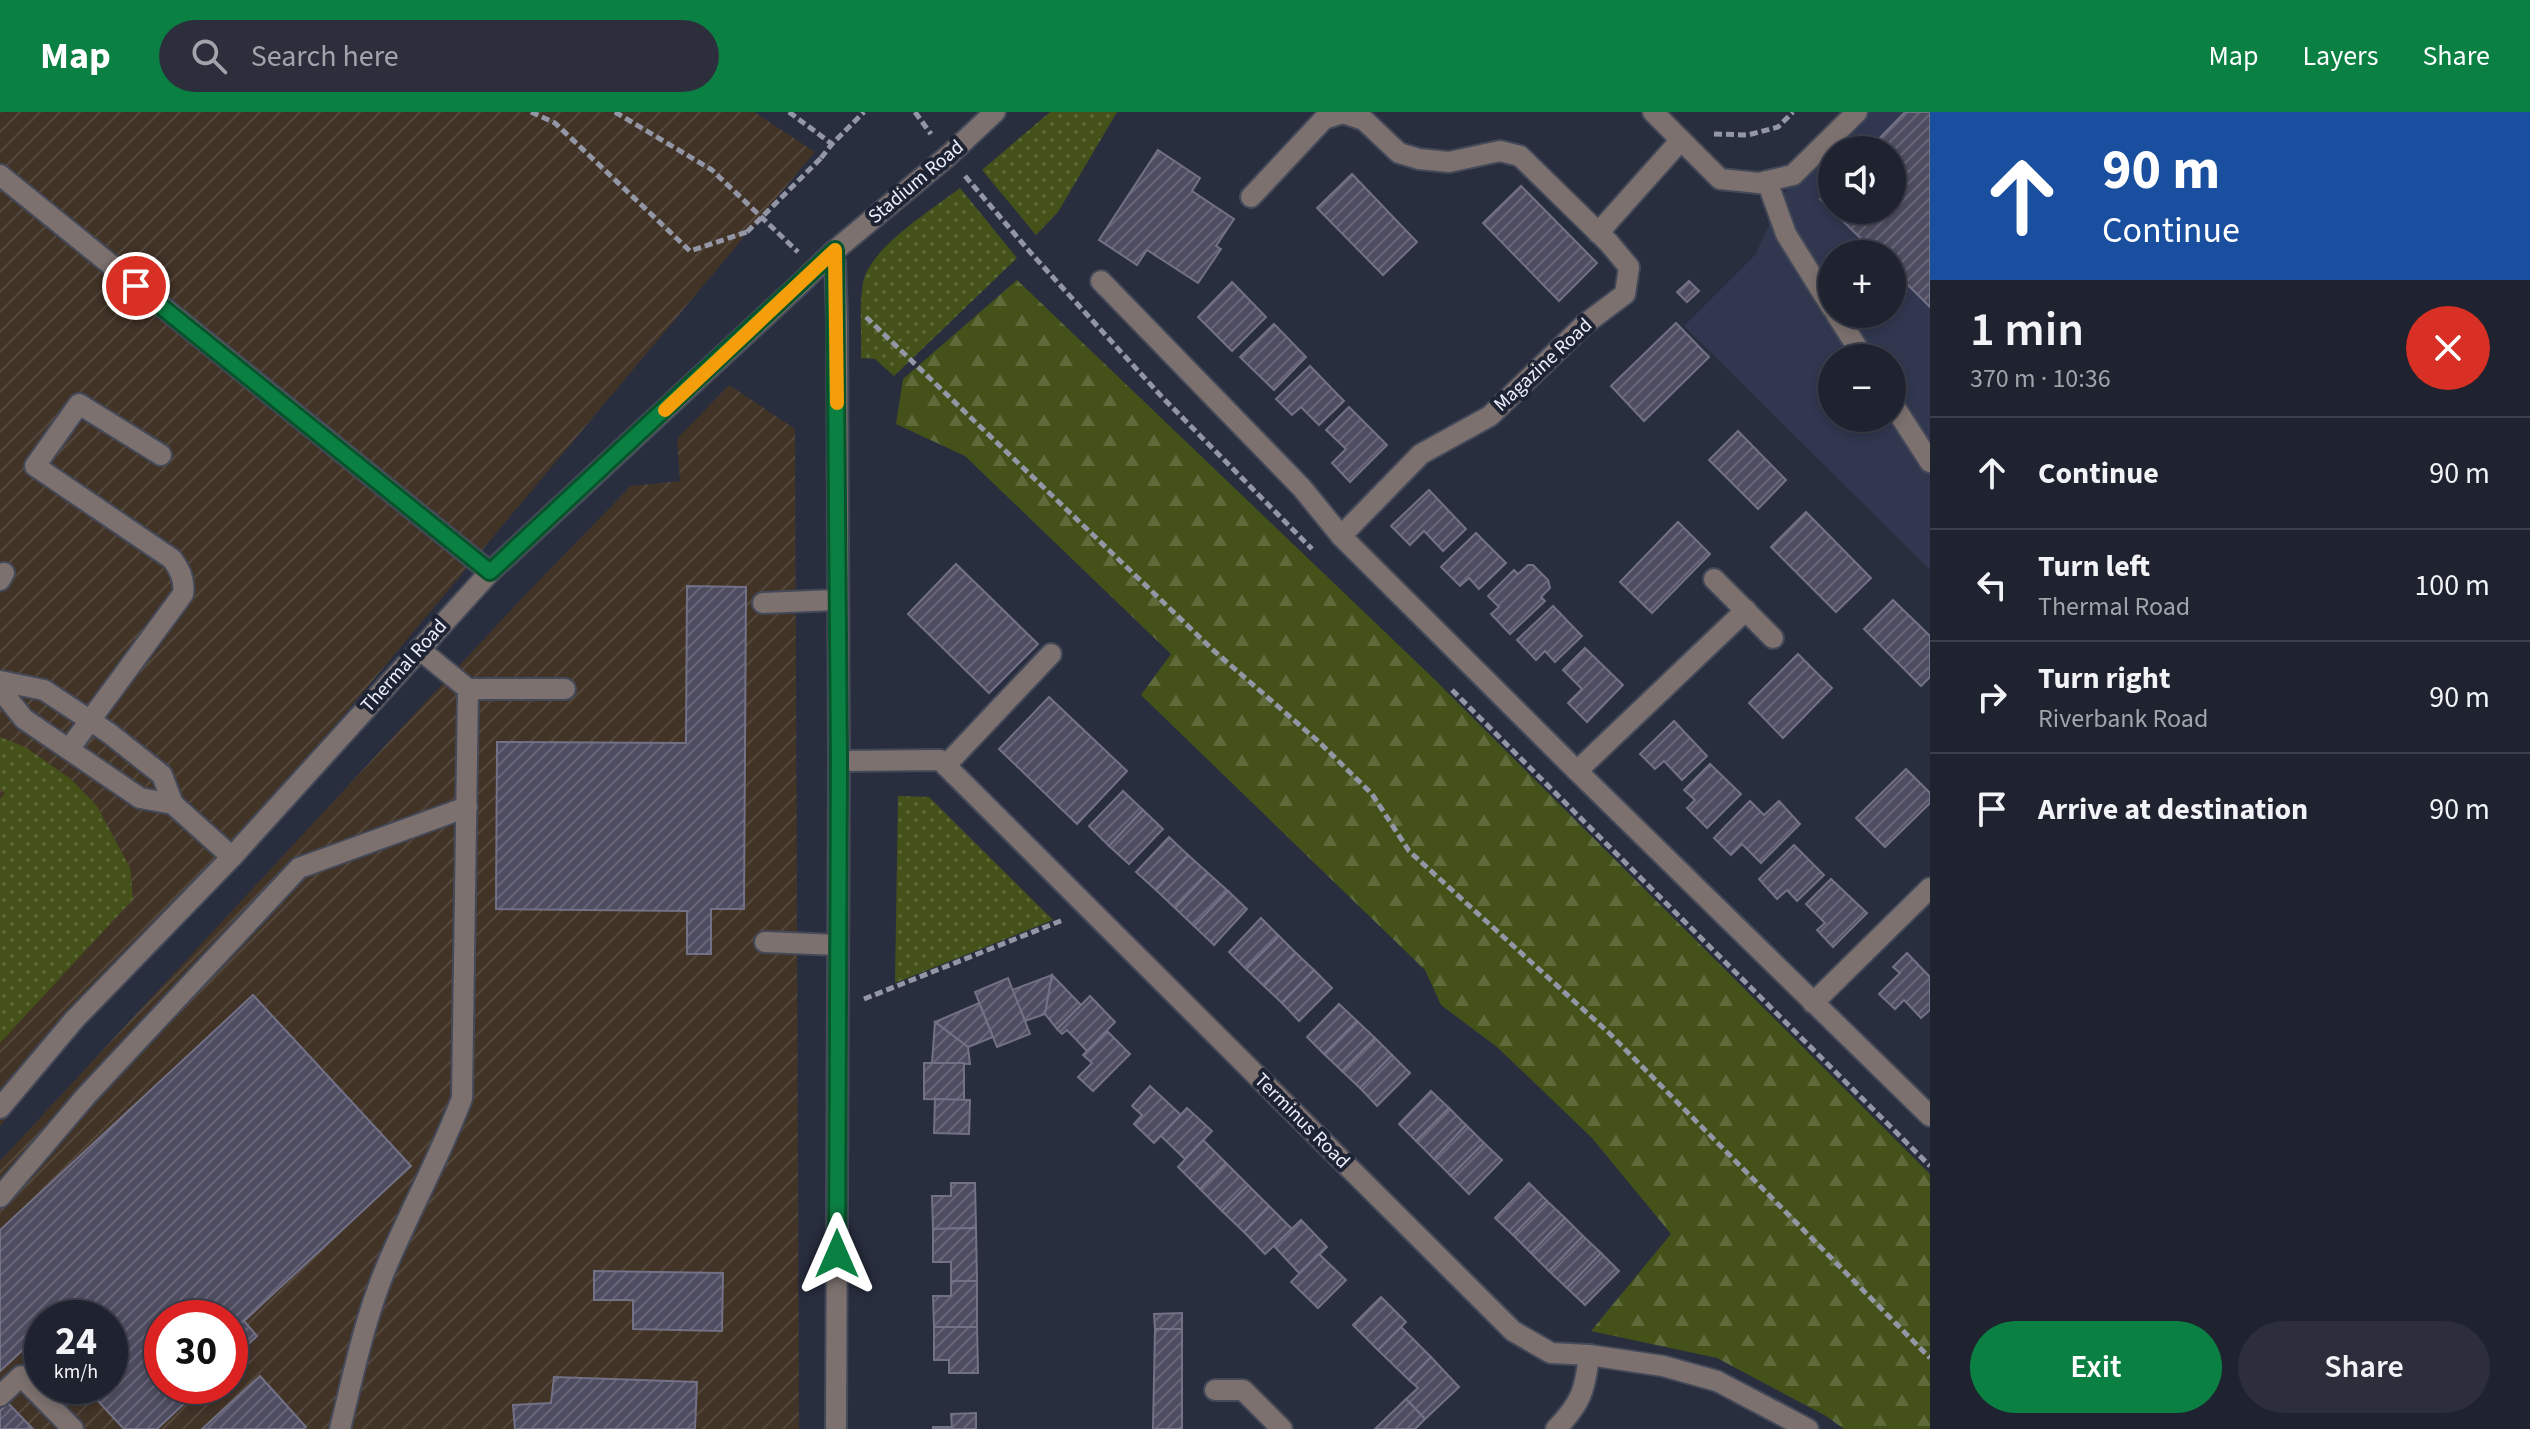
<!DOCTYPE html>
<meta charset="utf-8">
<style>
:root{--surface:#1f222f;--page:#2c2f3b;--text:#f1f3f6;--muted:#a1a4aa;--line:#3c3f4b;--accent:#0b8043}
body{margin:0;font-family:"Source Sans 3",sans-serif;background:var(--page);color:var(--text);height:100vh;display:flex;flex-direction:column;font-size:30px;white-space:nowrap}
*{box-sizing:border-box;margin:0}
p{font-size:26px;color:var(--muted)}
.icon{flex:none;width:44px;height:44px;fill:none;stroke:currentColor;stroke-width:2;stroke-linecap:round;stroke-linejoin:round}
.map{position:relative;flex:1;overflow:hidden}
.panel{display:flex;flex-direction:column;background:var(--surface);width:600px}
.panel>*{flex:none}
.guide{background:#1a4fa0;color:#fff;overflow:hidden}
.fabs{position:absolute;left:1818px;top:24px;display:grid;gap:16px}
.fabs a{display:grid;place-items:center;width:88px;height:88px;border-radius:50%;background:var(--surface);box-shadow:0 4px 12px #0003,0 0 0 2px var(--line);font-size:40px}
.speed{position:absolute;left:24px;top:1188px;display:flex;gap:16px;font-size:40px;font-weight:700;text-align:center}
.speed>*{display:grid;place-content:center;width:104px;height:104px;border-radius:50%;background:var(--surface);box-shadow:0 4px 12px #0003,0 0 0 2px var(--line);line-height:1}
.speed small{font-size:20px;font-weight:400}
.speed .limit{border:12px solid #d22;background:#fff;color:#111}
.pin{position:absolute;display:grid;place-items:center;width:68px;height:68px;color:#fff;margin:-34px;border:4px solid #fff;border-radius:50%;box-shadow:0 2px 8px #0007}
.me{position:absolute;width:88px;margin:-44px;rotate:0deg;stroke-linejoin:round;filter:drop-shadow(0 0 6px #0008)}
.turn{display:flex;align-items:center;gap:28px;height:168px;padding:0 40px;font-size:36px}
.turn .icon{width:104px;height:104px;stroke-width:2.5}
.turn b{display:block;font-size:56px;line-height:68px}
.round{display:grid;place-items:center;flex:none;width:84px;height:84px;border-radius:42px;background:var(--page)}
.headline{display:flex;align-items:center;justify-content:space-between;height:136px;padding:0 40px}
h1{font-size:48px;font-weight:600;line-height:60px}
.cta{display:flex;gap:16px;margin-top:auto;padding:16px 40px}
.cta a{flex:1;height:92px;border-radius:48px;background:var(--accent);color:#fff;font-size:32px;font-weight:600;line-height:92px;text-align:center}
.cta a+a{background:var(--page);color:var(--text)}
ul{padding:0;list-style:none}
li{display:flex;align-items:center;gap:24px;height:112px;padding:0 40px;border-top:2px solid var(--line)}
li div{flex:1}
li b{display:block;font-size:30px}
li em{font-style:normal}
header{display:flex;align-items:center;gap:48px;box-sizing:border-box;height:112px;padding:0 40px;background:var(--accent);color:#fff}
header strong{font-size:38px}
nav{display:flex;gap:44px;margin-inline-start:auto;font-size:28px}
.search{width:560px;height:72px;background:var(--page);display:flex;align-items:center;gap:20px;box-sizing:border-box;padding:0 28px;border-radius:44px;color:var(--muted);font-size:30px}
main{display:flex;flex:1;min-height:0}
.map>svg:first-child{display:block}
</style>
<header>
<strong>Map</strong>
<div class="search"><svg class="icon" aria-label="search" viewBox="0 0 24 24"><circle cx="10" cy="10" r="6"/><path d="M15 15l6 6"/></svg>Search here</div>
<nav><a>Map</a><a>Layers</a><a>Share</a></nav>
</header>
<main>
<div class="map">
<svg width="1930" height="1317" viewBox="0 0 1930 1317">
<defs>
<pattern id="industrial-furrows" width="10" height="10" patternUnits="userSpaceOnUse" patternTransform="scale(2)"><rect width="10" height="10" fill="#423327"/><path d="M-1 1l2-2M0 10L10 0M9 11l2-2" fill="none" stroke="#54473c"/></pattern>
<pattern id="grass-dots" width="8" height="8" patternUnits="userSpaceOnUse" patternTransform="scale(2)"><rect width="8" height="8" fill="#445119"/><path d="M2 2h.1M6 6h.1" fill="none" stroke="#5f6a3b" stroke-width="1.8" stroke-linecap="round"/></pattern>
<pattern id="forest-firs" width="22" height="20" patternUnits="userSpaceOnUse" patternTransform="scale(2)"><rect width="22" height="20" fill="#445119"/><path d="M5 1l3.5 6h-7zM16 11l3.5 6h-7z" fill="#5f6a3b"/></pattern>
<pattern id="building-hatch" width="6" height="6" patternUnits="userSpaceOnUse" patternTransform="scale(2)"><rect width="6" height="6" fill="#4e4c60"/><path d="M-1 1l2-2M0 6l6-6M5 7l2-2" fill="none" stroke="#686678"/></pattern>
</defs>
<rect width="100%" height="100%" fill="#292e3f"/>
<path fill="#31374f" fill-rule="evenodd" d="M1857,0H1930V458L1684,214L1755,143L1793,63ZM1832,38H1892V98H1832ZM1832,142H1892V202H1832ZM1832,246H1892V306H1832Z"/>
<g fill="url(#industrial-furrows)" fill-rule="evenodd">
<path d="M0,0H754L815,40L0,1014Z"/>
<path d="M729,273L795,317L799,1317H0V1049L523,485L631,374L680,369L677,327ZM42,1206H110V1274H42ZM162,1206H230V1274H162Z"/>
</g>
<g fill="url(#grass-dots)">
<path d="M1050,0H1117L1058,100L1036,123L982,58Z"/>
<path d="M960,76L1017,146L894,264L875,247L861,246C862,222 859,194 863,171C870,135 932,98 960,76Z"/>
<path d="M0,625L25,635L71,667L97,694L130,756L133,787L0,931V687L5,681L0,677Z"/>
<path d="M898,684L929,685L1053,808L895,871Z"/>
</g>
<path fill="url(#forest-firs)" d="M1017,168L1432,565L1930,1062V1317H1844L1826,1304L1717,1246L1591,1219L1671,1122L1592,1026L1497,935L1441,893L1425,858L1141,583L1171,542L965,344L896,312L903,267Z"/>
<g fill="url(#building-hatch)" stroke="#737186" stroke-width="2">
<path d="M1905,0H1930V195L1892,157V142H1877L1820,87L1832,75V98H1892V38H1868Z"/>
<path d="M1158,38L1200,66L1192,79L1234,107L1216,134L1221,137L1198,171L1147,138L1137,153L1099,128Z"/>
<path d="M1352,62L1417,130L1383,163L1317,96Z"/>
<path d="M1521,74L1597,151L1559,189L1483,111Z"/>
<path d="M1689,169L1699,179L1687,190L1677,180Z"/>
<path d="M1232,170L1266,205L1232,239L1198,205Z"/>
<path d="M1676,211L1709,245L1644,309L1611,274Z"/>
<path d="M1274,212L1306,245L1274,278L1240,245Z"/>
<path d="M1310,254L1344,289L1319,313L1301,295L1292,303L1276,287Z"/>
<path d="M1349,295L1387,333L1350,370L1332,351L1346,337L1326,318Z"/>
<path d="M1738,319L1786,368L1758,397L1709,348Z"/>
<path d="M1429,378L1466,417L1443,439L1424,419L1410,433L1391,414Z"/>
<path d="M1806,400L1871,466L1836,500L1771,435Z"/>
<path d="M1678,410L1710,442L1652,501L1620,470Z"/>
<path d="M1476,421L1506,451L1479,477L1469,466L1460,474L1441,455Z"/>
<path d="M956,452L1038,532L989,581L908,502Z"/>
<path d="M1528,453H1533L1548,468L1550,476L1541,485L1545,489L1510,522L1491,502L1499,495L1488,484L1514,458L1518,462Z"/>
<path d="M687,474L746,475L744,797H711V842H687V799L496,797L497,630L686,631Z"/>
<path d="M1893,488L1930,524V565L1921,574L1864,517Z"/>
<path d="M1553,494L1582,524L1555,550L1545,539L1536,548L1517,528Z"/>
<path d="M1585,536L1623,573L1587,610L1568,591L1582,577L1563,558Z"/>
<path d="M1798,542L1832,576L1783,626L1749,591Z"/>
<path d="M1049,585L1127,659L1077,712L999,637Z"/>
<path d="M1674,609L1707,644L1682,668L1664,649L1655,657L1640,642Z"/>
<path d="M1710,652L1741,682L1707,716L1687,696L1695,688L1684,678Z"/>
<path d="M1906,657L1930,681V691L1885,735L1856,706Z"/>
<path d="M1123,679L1143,698L1109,734L1089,714Z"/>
<path d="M1750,689L1764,703L1779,689L1800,712L1761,751L1742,732L1731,743L1714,726Z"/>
<path d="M1143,698L1163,717L1129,752L1109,734Z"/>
<path d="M1169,725L1188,743L1156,778L1136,760Z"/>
<path d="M1794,733L1824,763L1797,789L1787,778L1777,787L1759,767Z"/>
<path d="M1188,743L1208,761L1175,796L1156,778Z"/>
<path d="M1208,761L1228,779L1194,814L1175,796Z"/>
<path d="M1831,767L1867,801L1833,835L1817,818L1825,811L1806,792Z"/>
<path d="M1228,779L1247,797L1214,833L1194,814Z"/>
<path d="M1261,806L1279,824L1246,857L1229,840Z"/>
<path d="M1279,824L1296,841L1264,874L1246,857Z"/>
<path d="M1296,841L1314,858L1282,891L1264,874Z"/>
<path d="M1907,841L1930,865V898L1921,906L1904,888L1895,897L1879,882L1900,861L1893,855Z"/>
<path d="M1314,858L1332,876L1299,909L1282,891Z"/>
<path d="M1052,863L1045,902L1025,909L1012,878Z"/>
<path d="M1052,863L1081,893L1057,917L1045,902Z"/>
<path d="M1008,866L1030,922L997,935L975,880Z"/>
<path d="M253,883L411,1054L244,1209L257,1224L230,1249V1206H162V1274H203L157,1317H124L84,1274H110V1206H42V1228L38,1224L0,1259V1118Z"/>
<path d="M1090,884L1115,910L1087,939L1067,918L1062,922L1057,917Z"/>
<path d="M979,891L993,925L968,935L935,910Z"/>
<path d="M1339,892L1357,909L1324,942L1307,925Z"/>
<path d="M1357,909L1375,926L1342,959L1324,942Z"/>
<path d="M935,910L968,935L970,952L932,951Z"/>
<path d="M1107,919L1130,942L1093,979L1078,965L1092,951L1083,943Z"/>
<path d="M1375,926L1392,943L1360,976L1342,959Z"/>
<path d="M1392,943L1410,961L1377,994L1360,976Z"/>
<path d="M924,951H964V988L924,987Z"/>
<path d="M1150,974L1181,1003L1154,1031L1134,1012L1142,1003L1132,994Z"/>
<path d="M1431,979L1449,996L1416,1029L1399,1012Z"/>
<path d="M935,987L970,988L969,1022L934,1021Z"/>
<path d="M1187,996L1212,1019L1185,1047L1161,1024Z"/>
<path d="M1449,996L1466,1013L1434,1047L1416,1029Z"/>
<path d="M1466,1013L1484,1031L1451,1064L1434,1047Z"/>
<path d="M1203,1028L1226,1051L1200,1077L1178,1055Z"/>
<path d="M1484,1031L1502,1048L1469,1082L1451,1064Z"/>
<path d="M1226,1051L1248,1073L1222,1099L1200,1077Z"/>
<path d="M951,1071H975L976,1116L933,1117L932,1084H951Z"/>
<path d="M1529,1071L1547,1089L1513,1123L1495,1106Z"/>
<path d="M1248,1073L1269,1094L1244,1120L1222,1099Z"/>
<path d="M1547,1089L1565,1106L1531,1141L1513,1123Z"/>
<path d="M1269,1094L1292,1117L1265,1142L1244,1120Z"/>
<path d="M1565,1106L1583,1124L1549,1159L1531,1141Z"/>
<path d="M1301,1108L1327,1135L1300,1162L1274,1134Z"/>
<path d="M976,1116L977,1169H951V1150H933V1117Z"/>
<path d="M1583,1124L1601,1141L1567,1176L1549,1159Z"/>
<path d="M1601,1141L1619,1159L1585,1193L1567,1176Z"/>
<path d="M1319,1142L1346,1168L1318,1196L1291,1170Z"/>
<path d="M594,1159L723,1161L722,1219L633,1217V1188H594Z"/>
<path d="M951,1169H977V1215H934L933,1184H951Z"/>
<path d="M1381,1185L1406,1210L1378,1238L1353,1213Z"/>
<path d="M1182,1201V1217H1155L1154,1202Z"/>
<path d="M934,1215H977L978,1261H949V1248H934Z"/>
<path d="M1401,1215L1431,1245L1409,1268L1378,1238Z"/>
<path d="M1155,1217H1182V1317H1153Z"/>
<path d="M1431,1245L1459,1275L1425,1307L1406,1287L1418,1276L1409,1268Z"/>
<path d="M260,1264L306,1315L304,1317H202Z"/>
<path d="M554,1265L697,1270L695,1317H515L513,1293L551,1291Z"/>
<path d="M1406,1287L1425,1307L1415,1317H1375Z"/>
<path d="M8,1291L33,1317H0V1299Z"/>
<path d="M976,1301V1317H933V1315H952L951,1302Z"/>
</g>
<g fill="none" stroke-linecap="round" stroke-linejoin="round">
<g stroke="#444959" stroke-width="24">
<g id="minor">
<path d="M1653,0L1720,67L1759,71L1793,63L1857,0"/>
<path d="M0,63L490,460"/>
<path d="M1767,69L1786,122L1832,196"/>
<path d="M1251,85L1324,7L1343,1L1364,8L1399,41L1419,47L1449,50L1500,39L1520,44L1609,131L1629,155L1625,182L1585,212L1490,304L1421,342L1341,424"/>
<path d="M1598,121L1681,28"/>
<path d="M833,140L948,44L995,0"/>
<path d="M1101,169L1302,376L1341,424L1577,659L1930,1004"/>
<path d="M1836,202L1864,246"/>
<path d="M1892,291L1930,350"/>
<path d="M1714,467L1773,526"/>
<path d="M0,468L4,461"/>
<path d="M763,491L837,488"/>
<path d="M0,569L44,578L109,621L162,663L173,692L232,745"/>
<path d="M0,577L24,607L140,686L173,692"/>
<path d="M468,577H565"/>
<path d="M69,637L183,482C185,468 180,458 172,447L35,354L79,292L161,343"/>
<path d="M839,649L940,648L1513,1219L1551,1241L1589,1243L1663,1254L1717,1269L1808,1317"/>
<path d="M946,653L1051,542"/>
<path d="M1577,659L1746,498"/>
<path d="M765,830L838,833"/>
<path d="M1813,891L1930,776"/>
<path d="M0,996L74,908L232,745L490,460L800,172"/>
<path d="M0,1085L86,984L299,756L467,695"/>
<path d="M1215,1278H1243L1282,1317"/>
<path d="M0,1284L21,1264L73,1317"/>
<path d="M340,1317C353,1264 364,1209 385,1158C409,1100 440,1045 462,986L468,577L419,537"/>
<path d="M836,1317L839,649L837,208"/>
<path d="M1556,1317C1581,1291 1585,1279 1589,1243"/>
</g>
</g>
<g stroke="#9397a5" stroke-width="5" stroke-dasharray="8 4" stroke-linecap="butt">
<path d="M531,0L555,11L690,139L747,120"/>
<path d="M615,0L712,58L798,140"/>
<path d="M789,0L832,32L864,0"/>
<path d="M915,0L931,22"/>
<path d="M1714,22L1748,23L1778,15L1793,0"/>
<path d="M821,46L832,32"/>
<path d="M965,64L1030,140L1162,285L1312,437"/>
<path d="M866,205L1213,538L1319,630L1372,682L1409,739L1608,920L1930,1246"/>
<path d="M1452,578L1930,1054"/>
<path d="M864,887L1063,808"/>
</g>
<use href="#minor" stroke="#7c716e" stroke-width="20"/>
<g stroke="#444959" stroke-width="24" stroke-linecap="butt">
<g id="minor-bridge">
<path d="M835,147L837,208"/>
<path d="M800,172L833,140"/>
</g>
</g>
<path stroke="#9397a5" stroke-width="5" stroke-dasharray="8 4" stroke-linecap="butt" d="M747,120L821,46"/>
<use href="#minor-bridge" stroke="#7c716e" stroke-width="20"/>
</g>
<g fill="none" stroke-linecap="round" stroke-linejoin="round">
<g stroke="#07532c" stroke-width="20">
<path id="route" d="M136,174L490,460L835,138L839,649L837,1142"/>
</g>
<use href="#route" stroke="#0b8043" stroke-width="14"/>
<path stroke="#f59e0b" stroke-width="14" d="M665,298L835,138L837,291"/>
</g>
<g text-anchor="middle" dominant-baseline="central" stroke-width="8" stroke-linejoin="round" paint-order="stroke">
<g font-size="20" fill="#ecf0fc" stroke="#1f2435">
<text transform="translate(916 70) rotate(-40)">Stadium Road</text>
<text transform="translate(1543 253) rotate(-43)">Magazine Road</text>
<text transform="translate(404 554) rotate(-48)">Thermal Road</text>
<text transform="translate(1302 1009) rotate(45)">Terminus Road</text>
</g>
</g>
</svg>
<div class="fabs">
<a><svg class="icon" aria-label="sound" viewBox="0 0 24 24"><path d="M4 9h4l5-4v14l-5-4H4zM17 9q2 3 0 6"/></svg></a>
<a>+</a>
<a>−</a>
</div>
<div class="speed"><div>24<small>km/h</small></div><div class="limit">30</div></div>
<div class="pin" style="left:136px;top:174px;background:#d93025"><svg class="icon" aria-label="arrive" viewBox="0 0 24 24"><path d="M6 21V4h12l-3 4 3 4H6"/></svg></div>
<svg class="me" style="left:837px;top:1142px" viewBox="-20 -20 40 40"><path d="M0-17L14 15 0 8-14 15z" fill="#0b8043" stroke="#fff" stroke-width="4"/></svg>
</div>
<section class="panel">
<div class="guide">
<div class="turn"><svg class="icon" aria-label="ahead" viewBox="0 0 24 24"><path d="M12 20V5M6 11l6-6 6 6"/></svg><div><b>90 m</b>Continue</div></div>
</div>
<div class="headline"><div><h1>1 min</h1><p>370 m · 10:36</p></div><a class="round" style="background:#d93025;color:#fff"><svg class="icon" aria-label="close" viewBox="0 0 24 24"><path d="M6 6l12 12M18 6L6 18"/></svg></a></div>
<ul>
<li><svg class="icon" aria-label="ahead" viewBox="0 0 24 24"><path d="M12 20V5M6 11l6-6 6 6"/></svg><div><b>Continue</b></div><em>90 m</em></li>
<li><svg class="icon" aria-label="left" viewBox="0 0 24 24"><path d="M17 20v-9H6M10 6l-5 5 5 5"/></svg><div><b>Turn left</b><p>Thermal Road</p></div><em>100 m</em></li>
<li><svg class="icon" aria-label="right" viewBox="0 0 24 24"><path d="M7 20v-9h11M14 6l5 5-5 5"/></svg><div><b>Turn right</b><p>Riverbank Road</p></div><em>90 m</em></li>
<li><svg class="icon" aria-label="arrive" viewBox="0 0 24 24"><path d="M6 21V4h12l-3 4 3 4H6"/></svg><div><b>Arrive at destination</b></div><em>90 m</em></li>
</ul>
<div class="cta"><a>Exit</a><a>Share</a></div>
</section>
</main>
